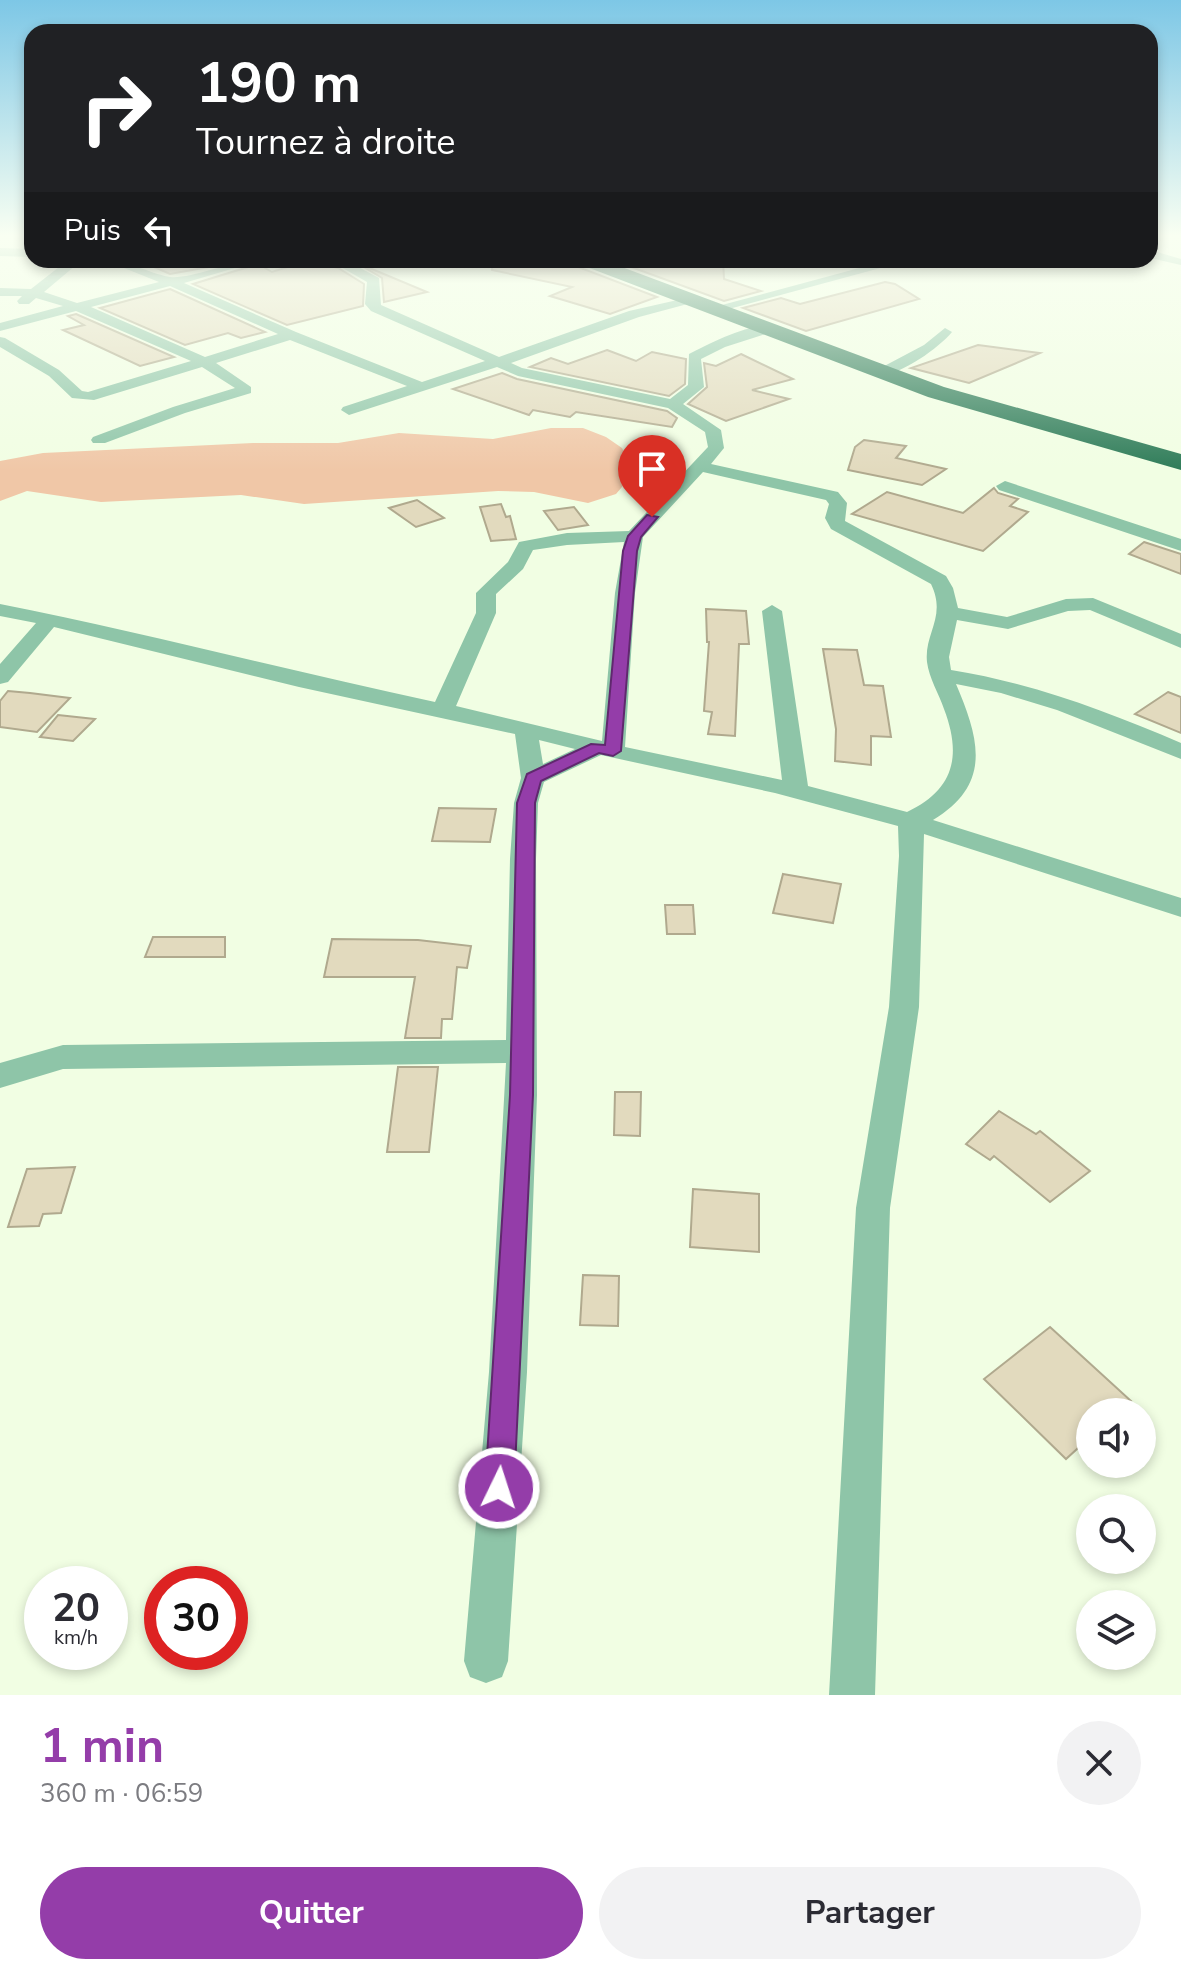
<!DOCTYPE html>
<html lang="fr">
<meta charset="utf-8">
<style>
:root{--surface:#fff;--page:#f2f2f3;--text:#2b2b33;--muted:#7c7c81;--accent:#943da9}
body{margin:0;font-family:"Nunito Sans",sans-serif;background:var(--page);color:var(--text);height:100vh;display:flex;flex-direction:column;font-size:30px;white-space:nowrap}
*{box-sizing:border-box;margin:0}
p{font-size:26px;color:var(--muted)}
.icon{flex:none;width:44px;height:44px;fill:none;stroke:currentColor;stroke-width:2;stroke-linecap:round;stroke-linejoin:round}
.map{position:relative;height:1695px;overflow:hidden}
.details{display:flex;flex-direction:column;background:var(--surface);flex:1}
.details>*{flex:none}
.banner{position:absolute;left:24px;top:24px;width:1134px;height:244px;border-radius:24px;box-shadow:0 4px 12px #0003;background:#202124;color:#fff;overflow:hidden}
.controls{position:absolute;left:1076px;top:1398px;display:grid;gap:16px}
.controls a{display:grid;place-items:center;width:80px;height:80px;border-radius:50%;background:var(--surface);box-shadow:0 4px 12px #0003;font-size:40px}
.speed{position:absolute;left:24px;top:1566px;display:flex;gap:16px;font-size:40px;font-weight:700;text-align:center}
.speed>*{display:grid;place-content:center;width:104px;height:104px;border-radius:50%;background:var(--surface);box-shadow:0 4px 12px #0003;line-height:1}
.speed small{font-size:20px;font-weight:400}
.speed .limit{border:12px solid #d22;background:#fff;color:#111}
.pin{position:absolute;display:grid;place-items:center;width:68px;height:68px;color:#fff;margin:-82px -34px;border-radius:50% 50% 50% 0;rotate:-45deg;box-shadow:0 0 8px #0007}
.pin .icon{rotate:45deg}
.me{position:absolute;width:88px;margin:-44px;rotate:4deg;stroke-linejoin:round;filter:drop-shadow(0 0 6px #0008)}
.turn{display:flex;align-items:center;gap:28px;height:168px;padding:0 40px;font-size:36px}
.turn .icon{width:104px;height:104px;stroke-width:2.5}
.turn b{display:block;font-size:56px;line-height:68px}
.then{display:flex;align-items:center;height:76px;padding:0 40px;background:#0003;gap:16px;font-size:30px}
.round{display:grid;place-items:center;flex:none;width:84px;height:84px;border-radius:42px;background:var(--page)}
.headline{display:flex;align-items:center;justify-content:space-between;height:136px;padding:0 40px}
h1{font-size:48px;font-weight:700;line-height:60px;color:var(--accent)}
.primary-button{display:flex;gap:16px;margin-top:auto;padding:16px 40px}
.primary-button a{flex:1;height:92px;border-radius:48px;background:var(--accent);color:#fff;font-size:32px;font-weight:700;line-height:92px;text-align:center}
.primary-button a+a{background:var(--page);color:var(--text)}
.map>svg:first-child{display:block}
</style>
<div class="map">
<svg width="1181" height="1695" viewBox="0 0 1181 1695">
<rect width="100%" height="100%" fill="#f1fee3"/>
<path fill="#f0c7a7" d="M551,428H583L606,437L622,448L631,467L627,481L616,494L588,503L534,492L498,491L304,504L241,495L101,502L27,491L0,501V461L43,453L253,443H338L399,433L493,439Z"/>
<g fill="#e2dabe" stroke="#b0a98e" stroke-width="2">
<path d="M138,260H201L214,266L170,274Z"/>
<path d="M493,260H574L578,267L657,297L610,314L550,296L572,287L492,270Z"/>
<path d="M612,260H723L724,279L761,291L724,301Z"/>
<path d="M307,261L338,268L364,284L363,306L287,325L193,284L258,264L272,272Z"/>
<path d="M359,264H360L427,292L384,302L382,278Z"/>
<path d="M885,282L895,284L919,299L806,331L743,308L781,298L800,304Z"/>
<path d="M170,289L265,332L241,338L228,333L185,345L100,308Z"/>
<path d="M76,314L174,357L140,366L63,330L84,325L68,316Z"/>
<path d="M978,345L1040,353L969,383L911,368Z"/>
<path d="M607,350L636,361L652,352L686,359L685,384L669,396L530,367L551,358L568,364Z"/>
<path d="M741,354L793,379L752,390L789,399L726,421L688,404L707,387L704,363L716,366Z"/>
<path d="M502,373L517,379L667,411L677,418L672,427L576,412L570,417L533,410L529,415L453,389Z"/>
<path d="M864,440L906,446L896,458L946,469L922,485L848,470L855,447Z"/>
<path d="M994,488L998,493L1018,499L1010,506L1028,512L983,551L852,514L887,492L963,513Z"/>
<path d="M417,500L444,518L416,527L389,508Z"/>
<path d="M501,504L506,517L510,516L516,539L491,541L480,507Z"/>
<path d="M574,507L588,525L558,530L544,511Z"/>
<path d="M1144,542L1181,554V574L1129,554Z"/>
<path d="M706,609L746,611L749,644H739L735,736L708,734L712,712L704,711L709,642H707Z"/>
<path d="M823,649L857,650L864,685L883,686L891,737L871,736V765L835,761L836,729Z"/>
<path d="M8,691L30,693L70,698L37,732L0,727V701Z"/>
<path d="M1168,692L1181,697V733L1135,714Z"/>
<path d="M58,715L95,719L73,741L40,737Z"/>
<path d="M439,808L496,809L490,842L432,841Z"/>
<path d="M783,874L841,884L833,923L773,913Z"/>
<path d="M665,905H693L695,934H667Z"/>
<path d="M153,937H225V957H145Z"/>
<path d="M332,939L418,940L471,946L467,968L457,967L452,1019H442L441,1038H405L415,977H324Z"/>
<path d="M398,1067H438L429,1152H387Z"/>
<path d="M615,1092H641L640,1136L614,1135Z"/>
<path d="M999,1111L1036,1134L1040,1131L1090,1171L1050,1202L994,1156L990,1160L966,1144Z"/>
<path d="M75,1167L61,1213L43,1214L39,1226L8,1227L27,1169Z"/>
<path d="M693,1189L759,1194V1252L690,1247Z"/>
<path d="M583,1275L619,1276L618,1326L580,1325Z"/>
<path d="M1050,1327L1131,1401L1119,1412H1090V1437L1066,1459L984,1379Z"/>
</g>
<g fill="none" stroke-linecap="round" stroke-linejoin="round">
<g fill="#8ec5a8" fill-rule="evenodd">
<path d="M0,248L32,249V257L0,256Z"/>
<path d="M1150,250L1181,259V265L1150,258Z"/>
<path d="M68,260H82L44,292L77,303L159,282L104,260C129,260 147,273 170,277C187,280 236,260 262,260L184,283L296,332L422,382L485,361L371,311L365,304L367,282L329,260H345L379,278L381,305L499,357L629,311L695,296V302L639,317L511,363L522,368L670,399L688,385L689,354C709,344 749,323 772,326V332L725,347L701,359L704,387L683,404L721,430L724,448L711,464L838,492L847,503L845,521L946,576L953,588L958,608L1007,617L1066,599L1093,598L1181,634V648L1090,610L1068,611L1008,629L957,620L949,657L951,670C1032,683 1106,711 1181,743V759L1057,710L1001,693L956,684C979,738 993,784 933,820L1181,898V917L924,834L919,1007L890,1208L875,1695H829L856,1208L889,1007L899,856L898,826L775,793L601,755L544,782L538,803L536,859L537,1095L527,1372L508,1661L502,1677L486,1683L470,1677L464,1661L489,1372L506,1063L63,1069L0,1088V1063L63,1045L506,1040L510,859L514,803L521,778L515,734L299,687L54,627L8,682L0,684V664L36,623L0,616V604C146,633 290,671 435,702L476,613V593L508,562L519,542L567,533L629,531L708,447L705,432L668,408L518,376L497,367L349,415L341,410L343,407L407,386L290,340L216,363L251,387V393L185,413L105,443H93L91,440L93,437L173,407L235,388L202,367L94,400L72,398L49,376L0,347V337L5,338L59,370L82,391L88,392L191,361L76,311L0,331V323L63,306L36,298L29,304H19L17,301L22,296H0V288L31,289ZM170,286L278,334L205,357L91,307ZM703,472L826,500L829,504L825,518L831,529L931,584C947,617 924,633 927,662C929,678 939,694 944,709C962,756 954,790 907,812L808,786L782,611L772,605L762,611L782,780L625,747L635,593L643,537ZM624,542L615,593L602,741L456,706L496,613V594L523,569L533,550L567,545ZM539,740L575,749L543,764Z"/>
<path d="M889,260H910L714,313L707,309Z"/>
<path d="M945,328L952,332C939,348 896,379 875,375L873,372L924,345Z"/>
<path d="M1005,481L1181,539V551L999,490L996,486Z"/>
</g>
<path fill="#2f7c59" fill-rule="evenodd" d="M577,260H603L944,387L1181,454V470L928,397L579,264Z"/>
</g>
<linearGradient id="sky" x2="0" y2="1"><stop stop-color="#7dc7e6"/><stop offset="0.5" stop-color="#f9fff2"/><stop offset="1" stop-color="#f9fff2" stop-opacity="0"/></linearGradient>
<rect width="1181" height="471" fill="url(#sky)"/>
<path fill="#943da9" stroke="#60286e" stroke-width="2" d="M647,515L658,517L641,537L637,551L621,751L613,756L599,753L541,781L535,803L533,1095L514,1488L510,1498L499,1502L489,1498L485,1488L510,1095L517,803L527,774L591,744L605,745L623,551L628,536Z"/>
</svg>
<div class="controls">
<a><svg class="icon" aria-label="sound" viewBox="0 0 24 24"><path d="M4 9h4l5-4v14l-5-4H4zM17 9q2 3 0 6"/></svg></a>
<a><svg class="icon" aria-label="search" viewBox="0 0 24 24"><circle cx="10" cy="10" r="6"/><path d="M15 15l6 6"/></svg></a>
<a><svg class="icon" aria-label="layers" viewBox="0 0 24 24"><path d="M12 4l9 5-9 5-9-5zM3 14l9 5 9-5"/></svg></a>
</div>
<div class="speed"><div>20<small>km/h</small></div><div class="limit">30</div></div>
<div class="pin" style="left:652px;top:517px;background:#d93025"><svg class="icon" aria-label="arrive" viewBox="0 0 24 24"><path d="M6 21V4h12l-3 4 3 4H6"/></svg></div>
<svg class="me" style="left:499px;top:1488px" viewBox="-20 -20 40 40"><circle r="17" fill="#943da9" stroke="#fff" stroke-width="3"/><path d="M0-11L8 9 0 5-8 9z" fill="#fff"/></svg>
<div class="banner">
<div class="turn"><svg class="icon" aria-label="right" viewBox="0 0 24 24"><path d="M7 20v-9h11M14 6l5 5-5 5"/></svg><div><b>190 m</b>Tournez à droite</div></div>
<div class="then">Puis<svg class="icon" aria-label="left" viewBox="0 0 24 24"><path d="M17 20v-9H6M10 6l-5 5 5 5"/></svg></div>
</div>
</div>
<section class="details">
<div class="headline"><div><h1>1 min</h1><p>360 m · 06:59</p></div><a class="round"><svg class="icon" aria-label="close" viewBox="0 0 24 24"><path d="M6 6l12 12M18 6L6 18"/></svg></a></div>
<div class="primary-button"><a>Quitter</a><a>Partager</a></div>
</section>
